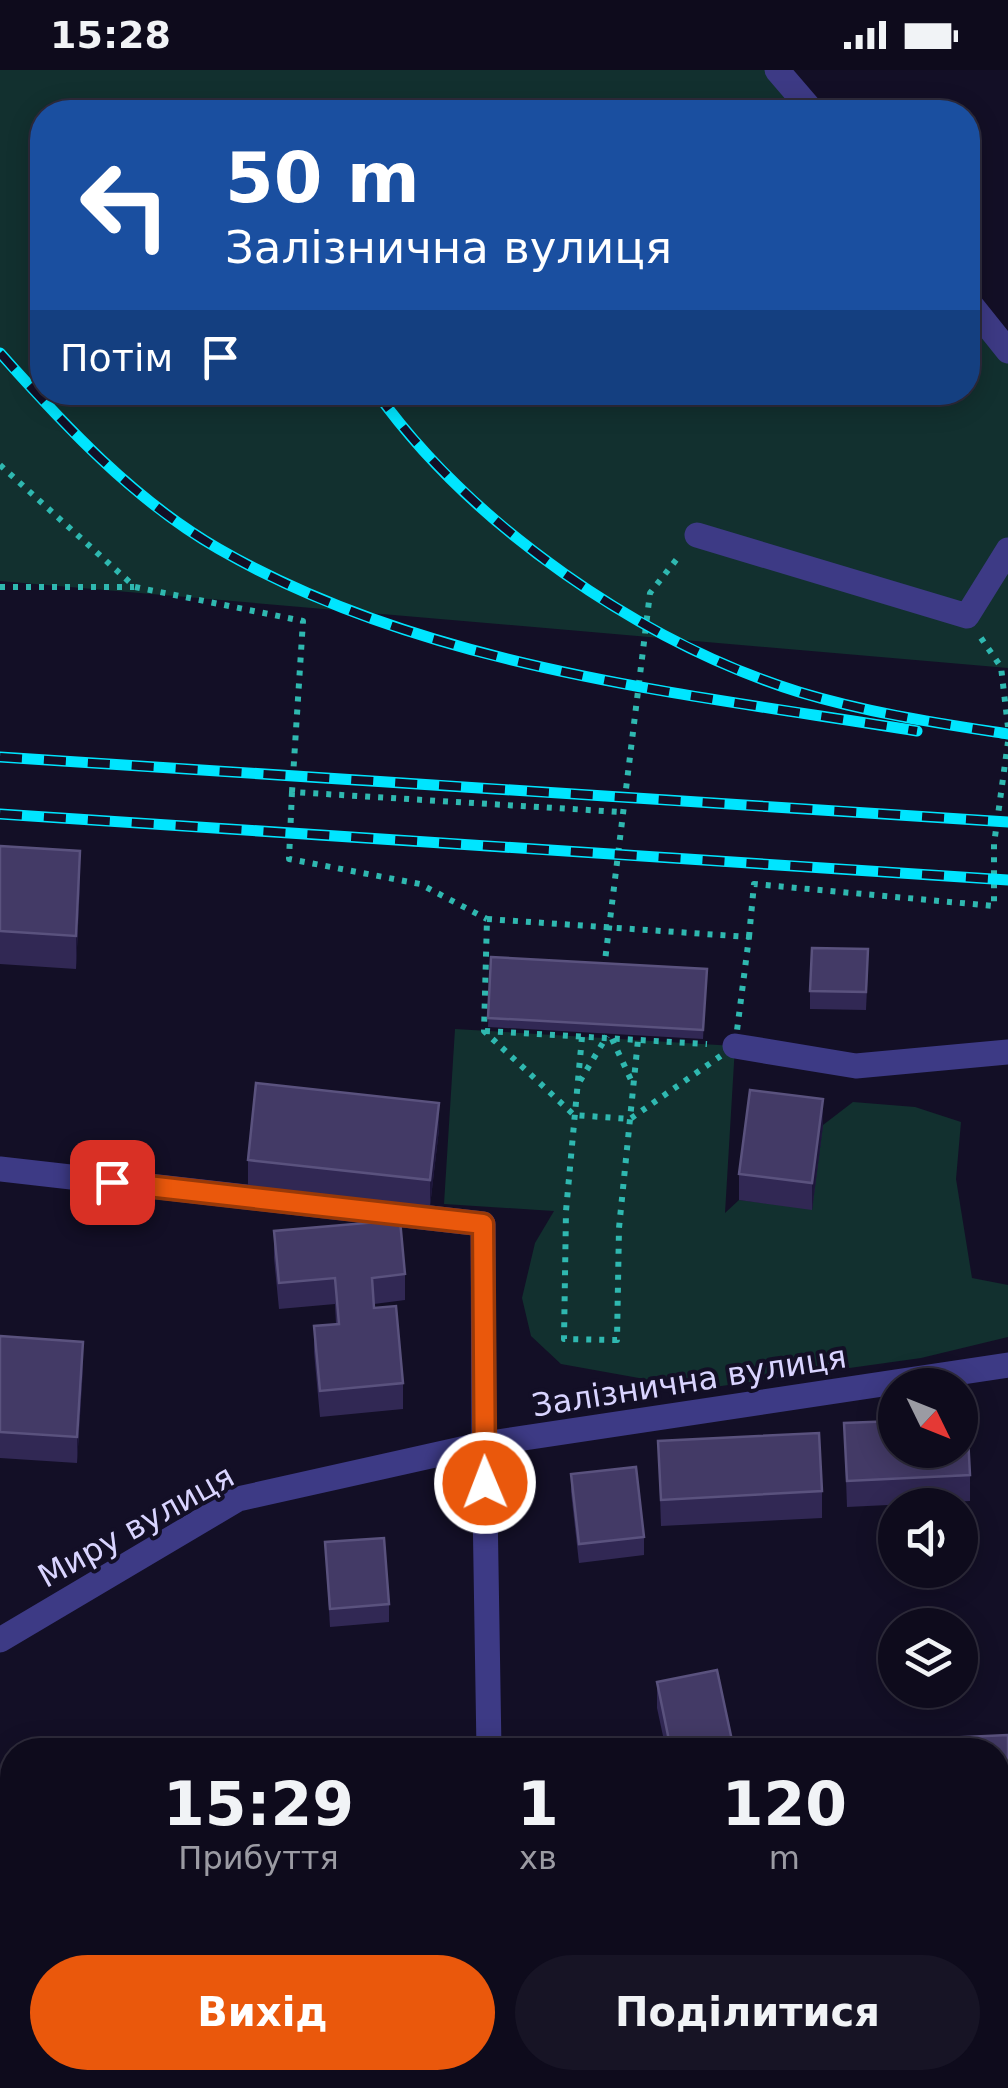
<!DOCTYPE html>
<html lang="uk">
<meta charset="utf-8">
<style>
:root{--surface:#0e0b1c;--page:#171425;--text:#f1f3f6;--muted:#9b9ba3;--line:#2e2b3b;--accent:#ea580c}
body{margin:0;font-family:"DejaVu Sans",sans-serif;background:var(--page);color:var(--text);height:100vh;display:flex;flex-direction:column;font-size:38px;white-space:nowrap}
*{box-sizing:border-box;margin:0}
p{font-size:32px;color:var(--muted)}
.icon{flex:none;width:55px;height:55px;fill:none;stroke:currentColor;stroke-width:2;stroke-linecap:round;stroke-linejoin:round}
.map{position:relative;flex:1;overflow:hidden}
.sheet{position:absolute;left:0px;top:1668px;width:1010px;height:352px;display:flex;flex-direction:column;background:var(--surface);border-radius:40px 40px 0 0;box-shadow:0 5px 25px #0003,0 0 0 2px var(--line)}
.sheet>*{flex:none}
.guide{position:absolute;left:30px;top:30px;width:950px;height:305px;border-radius:40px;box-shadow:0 5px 25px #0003,0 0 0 2px var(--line);background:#1a4fa0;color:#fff;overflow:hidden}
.needle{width:65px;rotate:133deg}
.fabs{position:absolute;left:878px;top:1298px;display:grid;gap:20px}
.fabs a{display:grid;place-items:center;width:100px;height:100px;border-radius:50%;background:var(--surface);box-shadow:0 5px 25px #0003,0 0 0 2px var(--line);font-size:50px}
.pin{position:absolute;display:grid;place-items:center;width:85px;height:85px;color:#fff;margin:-42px;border-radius:20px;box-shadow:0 5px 15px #0006}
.me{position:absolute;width:110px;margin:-55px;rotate:359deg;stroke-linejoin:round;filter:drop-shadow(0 0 8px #0008)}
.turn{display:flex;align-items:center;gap:35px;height:210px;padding:0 30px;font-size:45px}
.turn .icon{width:130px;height:130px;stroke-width:2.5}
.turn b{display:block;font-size:70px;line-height:85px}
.then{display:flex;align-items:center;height:95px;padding:0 30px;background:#0003;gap:20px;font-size:38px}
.eta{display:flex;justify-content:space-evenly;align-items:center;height:170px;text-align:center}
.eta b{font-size:60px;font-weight:800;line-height:70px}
.button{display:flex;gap:20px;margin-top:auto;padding:20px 30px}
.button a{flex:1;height:115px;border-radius:60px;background:var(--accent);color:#fff;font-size:40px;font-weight:800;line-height:115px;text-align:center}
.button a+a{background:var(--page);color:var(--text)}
.status{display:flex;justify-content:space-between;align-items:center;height:70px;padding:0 50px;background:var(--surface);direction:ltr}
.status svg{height:28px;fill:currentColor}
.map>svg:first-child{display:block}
</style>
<div class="status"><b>15:28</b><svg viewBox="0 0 49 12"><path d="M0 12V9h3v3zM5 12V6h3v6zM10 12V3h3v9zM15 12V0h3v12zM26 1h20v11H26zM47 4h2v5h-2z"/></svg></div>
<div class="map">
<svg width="1008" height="2018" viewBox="0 0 1008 2018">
<rect width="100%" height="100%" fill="#130f26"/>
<g fill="#12302f">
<path d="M0,0H777L813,42H42V322H968V231L1008,281V598L0,511Z"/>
<path d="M455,959L735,976L725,1143L739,1130L812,1139L823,1055L853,1032L915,1037L961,1052L956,1109L972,1208L1008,1215V1267L921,1288L700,1319L561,1294L531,1266L522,1228L535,1173L554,1141L444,1134Z"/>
</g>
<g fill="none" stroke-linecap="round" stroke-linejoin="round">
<g stroke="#2fb8b0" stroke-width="6" stroke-dasharray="5 8" stroke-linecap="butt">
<path d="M0,395L135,517L303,551L292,722L621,742"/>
<path d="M0,517H134"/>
<path d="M981,568L1001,597L1008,657"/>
<path d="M292,722L289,789L420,814L487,849"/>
<path d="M487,849L749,867L735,976L630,1049L574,1045L484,961Z"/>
<path d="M749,867L754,814L994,836V774L1008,672"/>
<path d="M604,899L650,523L680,485"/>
<path d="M485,961L707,974"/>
<path d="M582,967L566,1141L564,1269L617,1270L619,1158L638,970"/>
<path d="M612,969L632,1012"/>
<path d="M580,1011L607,966"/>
</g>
<g stroke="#3d3a85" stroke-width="25">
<path d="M777,0L813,42"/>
<path d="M968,231L1008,281"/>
<path d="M697,465L967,546L1008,480"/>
<path d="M735,976L856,996L1008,982"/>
<path d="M0,1099L483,1154L484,1374L1008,1295"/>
<path d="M0,1570L238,1429L484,1374L489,1680"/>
<path d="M998,1971L1008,1970"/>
<path d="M495,2008L496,2018"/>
</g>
<g stroke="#00e5ff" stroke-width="11">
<g id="rail">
<path d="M0,283C64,355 135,431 219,479C428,599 683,623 917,661"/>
<path d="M376,322C472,456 642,573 799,622C868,643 937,653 1008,664"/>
<path d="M0,687L1008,752"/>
<path d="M0,744L1008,810"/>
</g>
</g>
<use href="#rail" stroke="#130f26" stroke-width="8" stroke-dasharray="22" stroke-linecap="butt"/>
</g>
<g fill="#312854">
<path d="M0,776L80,814L76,899L0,894Z"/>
<path d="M491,887L707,899L703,969L488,957Z"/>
<path d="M868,897L866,940L810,939V921Z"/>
<path d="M823,1055L812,1140L739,1130V1104Z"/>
<path d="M439,1059L430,1136L248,1116V1090Z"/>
<path d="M274,1161L405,1204V1230L374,1234V1238L403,1313V1339L320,1347L314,1282V1256L336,1254L335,1234L279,1239L274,1188Z"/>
<path d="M0,1266L83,1298L77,1393L0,1388Z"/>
<path d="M844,1353L970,1405V1431L847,1437Z"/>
<path d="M658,1371L822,1421V1448L661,1456Z"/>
<path d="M571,1404L644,1467V1485L579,1493L571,1422Z"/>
<path d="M325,1472L389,1534V1552L330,1557Z"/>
<path d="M657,1612L734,1680H666L657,1638Z"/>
<path d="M1008,1665V1757H998V1680Z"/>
<path d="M998,1857H1008V1921L998,1922Z"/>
</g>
<g fill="#1d163a">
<path d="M80,781V814L76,899V866Z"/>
<path d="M823,1029V1055L812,1140V1113Z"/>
<path d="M439,1033V1059L430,1136V1110Z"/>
<path d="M83,1272V1298L77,1393V1367Z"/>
</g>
<g fill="#433a66" stroke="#5a527e" stroke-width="2.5">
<path d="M0,776L80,781L76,866L0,861Z"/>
<path d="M812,878L868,879L866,922L810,921Z"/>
<path d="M491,887L707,899L703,960L488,948Z"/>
<path d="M256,1013L439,1033L430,1110L248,1090Z"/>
<path d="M750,1020L823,1029L812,1113L739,1104Z"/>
<path d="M400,1150L405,1204L372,1208L374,1238L396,1236L403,1313L320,1321L314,1256L339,1254L335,1208L279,1213L274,1161Z"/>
<path d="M0,1266L83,1272L77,1367L0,1362Z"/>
<path d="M960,1348H967L970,1405L847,1411L844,1353L895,1351V1380H960Z"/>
<path d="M819,1363L822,1421L661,1430L658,1371Z"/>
<path d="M636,1397L644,1467L579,1474L571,1404Z"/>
<path d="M384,1468L389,1534L330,1539L325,1472Z"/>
<path d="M717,1600L734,1680H671L657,1612Z"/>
<path d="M1008,1665V1739H998V1680H945L944,1668Z"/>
<path d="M998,1857H1008V1903L998,1904Z"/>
<path d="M1008,1990V2018H966L965,2008H998V1991Z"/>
<path d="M26,2008H125L126,2018H0V2009Z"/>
<path d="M256,2008H411V2018H257Z"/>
<path d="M641,2008H736L737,2018H630L629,2009Z"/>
<path d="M810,2008H913L914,2018H810Z"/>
</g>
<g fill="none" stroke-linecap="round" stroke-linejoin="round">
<g stroke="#983908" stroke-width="25">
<path id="route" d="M112,1112L483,1154L485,1413"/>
</g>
<use href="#route" stroke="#ea580c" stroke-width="18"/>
</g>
<g text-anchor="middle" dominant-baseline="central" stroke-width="8" stroke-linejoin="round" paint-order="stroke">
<g font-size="32" fill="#d9d4ff" stroke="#130f26">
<text transform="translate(689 1311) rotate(-9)">Залізнична вулиця</text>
<text transform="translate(136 1456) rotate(-29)">Миру вулиця</text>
</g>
</g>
</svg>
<div class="fabs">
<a><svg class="needle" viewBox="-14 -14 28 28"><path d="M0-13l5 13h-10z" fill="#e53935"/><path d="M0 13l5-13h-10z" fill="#9b9ba3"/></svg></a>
<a><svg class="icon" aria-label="sound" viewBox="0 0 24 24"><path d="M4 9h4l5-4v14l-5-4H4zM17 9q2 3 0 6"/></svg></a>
<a><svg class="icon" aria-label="layers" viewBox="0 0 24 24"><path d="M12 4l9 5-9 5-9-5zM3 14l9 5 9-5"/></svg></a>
</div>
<div class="pin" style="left:112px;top:1112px;background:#d93025"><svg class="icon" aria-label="arrive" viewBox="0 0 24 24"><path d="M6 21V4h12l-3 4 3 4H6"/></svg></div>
<svg class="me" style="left:485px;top:1413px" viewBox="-20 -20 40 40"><circle r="17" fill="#ea580c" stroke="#fff" stroke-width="3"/><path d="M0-11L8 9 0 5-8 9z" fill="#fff"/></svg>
<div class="guide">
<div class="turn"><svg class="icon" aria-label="left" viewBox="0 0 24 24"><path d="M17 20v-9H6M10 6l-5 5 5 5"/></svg><div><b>50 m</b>Залізнична вулиця</div></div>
<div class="then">Потім<svg class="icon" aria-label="arrive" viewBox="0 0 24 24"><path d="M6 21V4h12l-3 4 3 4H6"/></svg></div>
</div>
<section class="sheet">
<div class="eta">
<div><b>15:29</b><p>Прибуття</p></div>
<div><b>1</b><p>хв</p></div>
<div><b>120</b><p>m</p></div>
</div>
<div class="button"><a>Вихід</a><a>Поділитися</a></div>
</section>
</div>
